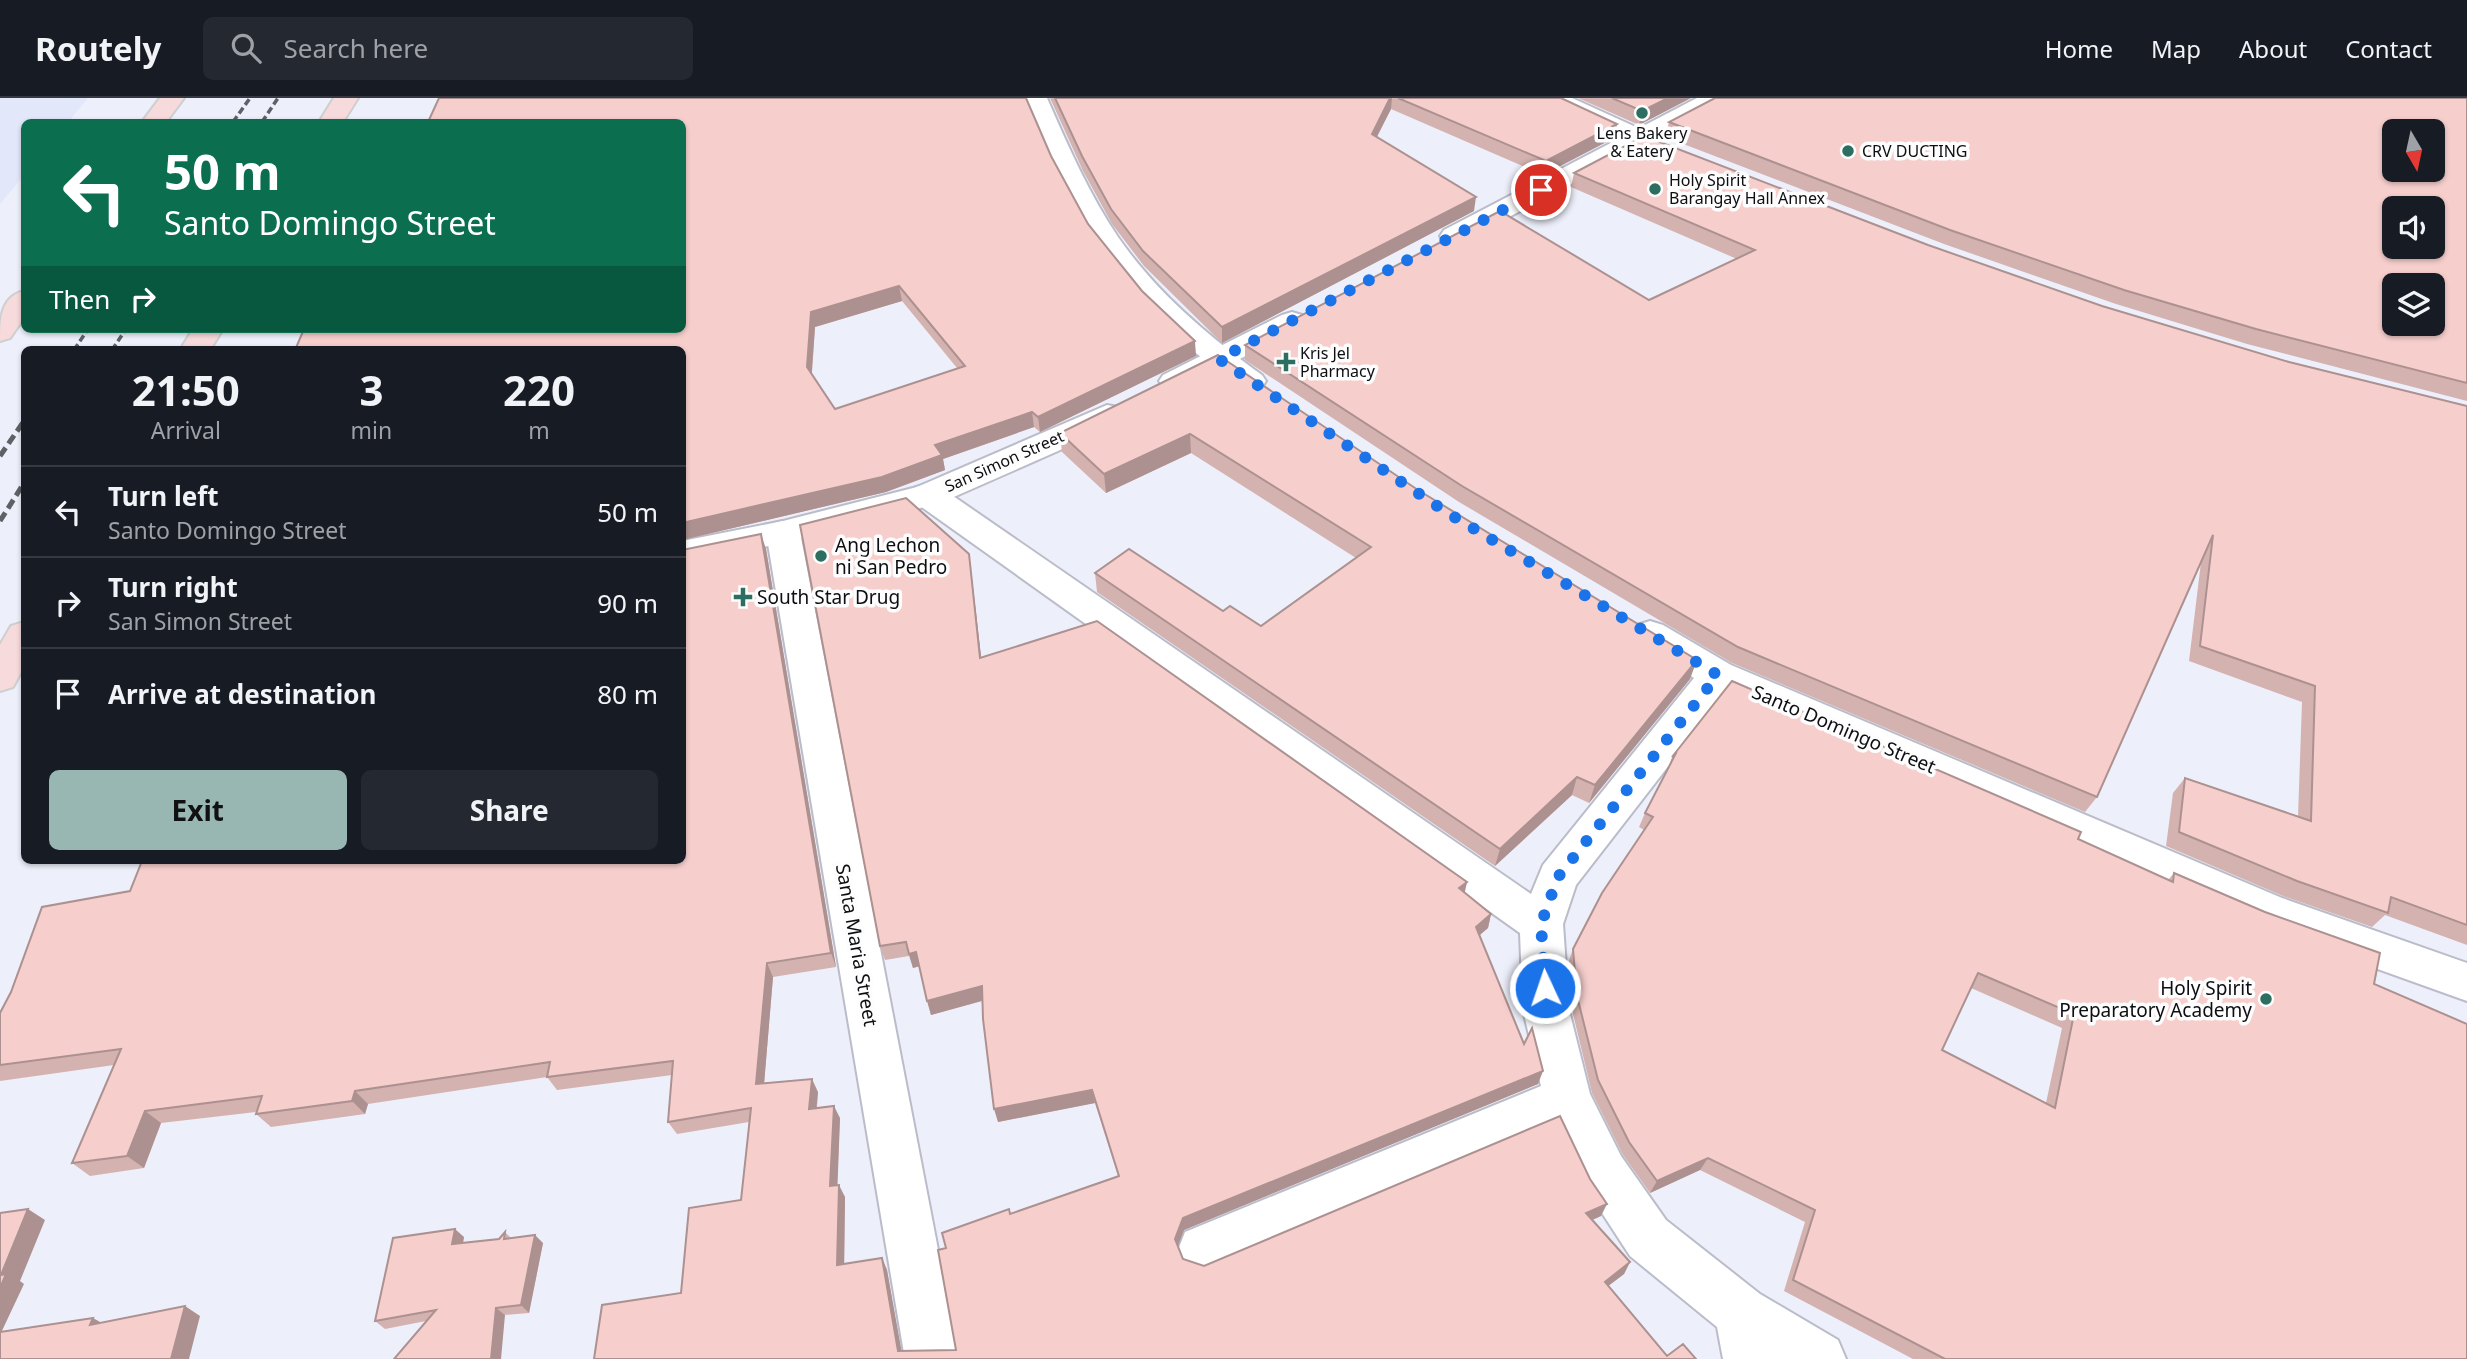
<!DOCTYPE html>
<style>
:root{--surface:#171b24;--page:#242831;--text:#f1f3f6;--muted:#9ea1a6;--line:#363941;--accent:#98b7b2}
body{margin:0;font-family:"Noto Sans",sans-serif;background:var(--page);color:var(--text);height:100vh;display:flex;flex-direction:column;font-size:26px;white-space:nowrap}
*{box-sizing:border-box;margin:0}
p{font-size:23px;color:var(--muted)}
.icon{flex:none;width:38px;height:38px;fill:none;stroke:currentColor;stroke-width:2;stroke-linecap:round;stroke-linejoin:round}
.map{position:relative;flex:1;overflow:hidden}
.panel{position:absolute;left:21px;top:248px;width:665px;height:518px;display:flex;flex-direction:column;background:var(--surface);border-radius:10px;box-shadow:0 2px 5px #0004}
.panel>*{flex:none}
.banner{position:absolute;left:21px;top:21px;width:665px;height:214px;border-radius:10px;box-shadow:0 2px 5px #0004;background:#0b6e4f;color:#fff;overflow:hidden}
.needle{width:46px;rotate:171deg}
.fabs{position:absolute;left:2382px;top:21px;display:grid;gap:14px}
.fabs a{display:grid;place-items:center;width:63px;height:63px;border-radius:10px;background:var(--surface);box-shadow:0 2px 5px #0004;font-size:35px}
.pin{position:absolute;display:grid;place-items:center;width:60px;height:60px;color:#fff;margin:-30px;border:4px solid #fff;border-radius:50%;box-shadow:0 2px 7px #0007}
.me{position:absolute;width:77px;margin:-38px;rotate:357deg;stroke-linejoin:round;filter:drop-shadow(0 0 5px #0008)}
.turn{display:flex;align-items:center;gap:24px;height:147px;padding:0 28px;font-size:32px}
.turn .icon{width:91px;height:91px;stroke-width:2.5}
.turn b{display:block;font-size:49px;line-height:60px}
.then{display:flex;align-items:center;height:66px;padding:0 28px;background:#0003;gap:14px;font-size:26px}
.eta{display:flex;justify-content:space-evenly;align-items:center;height:119px;text-align:center}
.eta b{font-size:42px;font-weight:700;line-height:49px}
.primary-button{display:flex;gap:14px;margin-top:auto;padding:14px 28px}
.primary-button a{flex:1;height:80px;border-radius:10px;background:var(--accent);color:#111;font-size:28px;font-weight:700;line-height:80px;text-align:center}
.primary-button a+a{background:var(--page);color:var(--text)}
ul{padding:0;list-style:none}
li{display:flex;align-items:center;gap:21px;height:91px;padding:0 28px;border-top:2px solid var(--line)}
li div{flex:1}
li b{display:block;font-size:26px}
li em{font-style:normal}
header{display:flex;align-items:center;gap:42px;box-sizing:border-box;height:98px;padding:0 35px;background:var(--surface);border-bottom:2px solid var(--line)}
header strong{font-size:33px}
nav{display:flex;gap:38px;margin-inline-start:auto;font-size:24px}
.search{width:490px;height:63px;background:var(--page);display:flex;align-items:center;gap:18px;box-sizing:border-box;padding:0 24px;border-radius:10px;color:var(--muted);font-size:26px}
.map>svg:first-child{display:block}
</style>
<header>
<strong>Routely</strong>
<div class="search"><svg class="icon" aria-label="search" viewBox="0 0 24 24"><circle cx="10" cy="10" r="6"/><path d="M15 15l6 6"/></svg>Search here</div>
<nav><a>Home</a><a>Map</a><a>About</a><a>Contact</a></nav>
</header>
<div class="map">
<svg width="2467" height="1261" viewBox="0 0 2467 1261">
<rect width="100%" height="100%" fill="#edf0fb"/>
<path fill="#e2e7fa" d="M0,0H88L68,24H24V77L0,106Z"/>
<g fill="none" stroke-linecap="round" stroke-linejoin="round">
<g stroke="#babdc9" stroke-width="4">
<g id="street">
<path d="M1023,0H1047C1068,48 1089,96 1118,139C1156,194 1208,238 1262,277L1266,283L1262,289C1239,295 1224,277 1207,264C1115,192 1067,106 1023,0Z"/>
<path d="M1541,0H1572L1649,35L1652,40L1649,45L1640,47L1631,45L1545,5Z"/>
<path d="M928,386L940,389L1531,796L1543,767L1694,580L1637,545L1632,536L1637,527L1650,523L1663,527L1731,567L2282,800L2467,865V903L2252,826L1725,595L1576,787L1563,826L1569,912L1590,996L1621,1058L1666,1122L1760,1196L1838,1242L1846,1261H1723L1717,1229L1630,1158L1587,1092L1556,1027L1203,1177L1185,1170L1178,1152L1185,1134L1541,988L1523,912L1520,835L916,405L912,397L916,389Z"/>
<path d="M783,423L795,426L800,434L959,1261H905L766,434L771,426Z"/>
</g>
</g>
<g stroke="#babdc9" stroke-width="4">
<g id="secondary">
<path d="M1697,0H1727L1723,5L1462,144L1453,146L1444,144L1440,138L1444,132Z"/>
<path d="M1292,214L1302,217L1306,223L1302,229L1185,289L1174,292L1163,289L1159,283L1163,277L1282,217Z"/>
<path d="M1107,307L1118,309L1123,316L1118,323L1058,353L940,405L783,445L682,466V443L783,423L917,389Z"/>
</g>
</g>
<g stroke="#cfcfcf" stroke-width="4">
<g id="primary">
<path d="M160,0H184L166,24H142Z"/>
<path d="M334,0H358L343,24H319Z"/>
<path d="M24,193V220L10,240L0,243C0,222 0,199 24,193Z"/>
<path d="M193,231H223L210,252H180Z"/>
<path d="M24,524V569L13,589L0,593V547L11,528Z"/>
</g>
</g>
<use href="#street" fill="#fff" fill-rule="evenodd"/>
<use href="#secondary" fill="#fff" fill-rule="evenodd"/>
<use href="#primary" fill="#f7dadc" fill-rule="evenodd"/>
<g stroke="#5f6167" stroke-width="3.5" stroke-dasharray="7 3.5" stroke-linecap="butt">
<path d="M233,24L250,0"/>
<path d="M262,24L278,0"/>
<path d="M74,252L88,231"/>
<path d="M112,252L126,231"/>
</g>
<g stroke="#5f6167" stroke-width="5" stroke-dasharray="10 5" stroke-linecap="butt">
<path d="M0,358L24,323"/>
<path d="M0,423L24,385"/>
</g>
</g>
<g fill="#d4b2b0" fill-rule="evenodd">
<path d="M1050,0H1561L1617,26L1614,40L1543,77L1391,11L1377,39L1474,113L1222,245L1144,168L1112,126L1083,73Z"/>
<path d="M1578,0H1691L1639,27Z"/>
<path d="M2467,0V303L2247,246L2116,206L1944,146L1665,39L1669,24Z"/>
<path d="M1051,58L1088,126L1142,193L1196,258L1040,334L1034,329L943,361L945,372L886,394L682,442V252ZM902,203L957,270L835,311L812,275L815,229Z"/>
<path d="M1574,75L1928,147L2102,208L2289,264L2467,308V847L2385,817L2372,829L2283,798L2166,748L2173,695L2185,680L2298,719L2302,604L2189,563L2201,464L2097,699L2085,714L1732,565L1459,404L1245,262V247L1649,202L1737,161L1571,89Z"/>
<path d="M1218,257L1690,581L1589,705L1572,697L1495,768L1097,494L1095,475L1223,513L1261,528L1356,460L1191,355L1106,395L1062,354L1060,335Z"/>
<path d="M766,451L836,869L773,879L764,985L818,994L817,1010L840,1020L837,1087L845,1099L844,1166L882,1160L887,1172L901,1253L956,1252L946,1150L1010,1116L1118,1078L1095,1005L998,1024L982,903L931,917L919,868L913,870L909,858L885,862L880,848L969,456L971,472L981,560L1467,784L1464,794L1491,816L1488,830L1479,837L1538,986L1184,1132L1177,1148L1183,1161L1204,1168L1601,1118L1592,1122L1630,1164L1624,1176L1608,1188L1667,1258L1696,1261H594L681,1195L741,1102L749,1024L677,1036L668,1024L672,977L557,992L547,979L368,1006L365,1016L271,1029L256,1016L257,1014L161,1025L144,1070L90,1078L72,1065L114,967L0,983V915L130,793L682,763Z"/>
<path d="M1672,659L2078,741L2168,782L2174,775L2374,886L2467,1261H1913L1784,1193L1805,1124L1700,1072L1650,1095L1623,1057L1592,995L1572,912L1568,865L1573,851L1644,732L1639,729L1645,715L1669,668ZM1971,890L2062,930L2046,1005L1942,952Z"/>
<path d="M505,1134L511,1140L543,1145L529,1215L426,1223L385,1231L375,1223L464,1139L463,1145L499,1141Z"/>
</g>
<g fill="#ac9190">
<path d="M1390,0H1392L1391,11L1371,50L1372,36Z"/>
<path d="M1668,0H1691L1639,27L1642,13Z"/>
<path d="M1617,26L1614,40L1543,77L1546,63Z"/>
<path d="M1476,99L1474,113L1222,245V229Z"/>
<path d="M899,188L902,203L815,229L811,284L807,269L811,214Z"/>
<path d="M1195,243L1196,258L1040,334L1038,319Z"/>
<path d="M1032,314L1034,329L943,361L945,372L886,394L682,442V425L935,347Z"/>
<path d="M1190,336L1191,355L1106,395L1104,376Z"/>
<path d="M761,436L766,451L836,869L831,855Z"/>
<path d="M969,456L971,472L983,575L980,560Z"/>
<path d="M1697,562L1690,581L1589,705L1595,687Z"/>
<path d="M1577,679L1572,697L1495,768L1500,751Z"/>
<path d="M1467,784L1464,798L1459,790Z"/>
<path d="M1491,816L1488,830L1473,843L1476,829Z"/>
<path d="M916,854L920,868L913,870L909,856Z"/>
<path d="M767,865L773,879L763,999L756,986Z"/>
<path d="M982,888L985,902L931,917L927,903Z"/>
<path d="M1543,973L1538,986L1184,1132L1176,1153L1175,1141L1183,1120Z"/>
<path d="M812,981L818,994L815,1023L809,1011Z"/>
<path d="M1092,992L1095,1005L998,1024L994,1011Z"/>
<path d="M355,993L368,1006L365,1016L352,1003Z"/>
<path d="M834,1008L840,1020L837,1100L830,1088Z"/>
<path d="M145,1013L161,1025L144,1070L127,1058Z"/>
<path d="M1708,1060L1700,1072L1650,1095L1657,1083Z"/>
<path d="M839,1087L845,1099L844,1178L837,1167Z"/>
<path d="M1607,1106L1601,1118L1581,1127L1586,1115Z"/>
<path d="M28,1111L45,1122L20,1183L24,1186L0,1237V1190L1,1177Z"/>
<path d="M455,1131L464,1139L461,1155L452,1146Z"/>
<path d="M535,1137L543,1145L529,1215L521,1207Z"/>
<path d="M882,1160L887,1172L903,1261L898,1253Z"/>
<path d="M1630,1164L1624,1176L1599,1195L1605,1184Z"/>
<path d="M185,1208L200,1218L189,1261H171Z"/>
<path d="M496,1210L505,1217L501,1261H491Z"/>
<path d="M93,1220L109,1229L90,1227Z"/>
</g>
<g fill="#f6cfcd" stroke="#ac9190" stroke-width="2" fill-rule="evenodd">
<path d="M439,0H1026L1051,58L1088,126L1142,193L1195,243L1038,319L1032,314L935,347L942,357L882,379L682,425V252H295L304,231H682V24H428ZM899,188L965,268L835,311L807,269L811,214Z"/>
<path d="M1055,0H1390L1372,36L1476,99L1222,229L1143,153L1111,111L1082,58Z"/>
<path d="M1398,0H1561L1617,26L1546,63Z"/>
<path d="M1612,0H1668L1642,13Z"/>
<path d="M1715,0H2467V285L2256,231L2124,192L1950,132L1669,24ZM2394,33H2432V72H2394ZM2394,110H2432V149H2394ZM2394,187H2432V226H2394Z"/>
<path d="M1644,38L1928,147L2102,208L2289,264L2467,308V827L2391,799L2388,815L2297,783L2179,734L2185,680L2311,723L2315,588L2200,548L2213,437L2097,699L1738,549L1462,388L1245,247L1500,113L1649,202L1755,152L1574,75Z"/>
<path d="M1218,257L1418,392L1697,562L1595,687L1577,679L1500,751L1095,475L1129,451L1223,513L1230,508L1261,528L1371,449L1190,336L1104,376L1060,335Z"/>
<path d="M906,400L969,456L980,560L1097,523L1467,784L1459,790L1491,816L1476,829L1524,946L1532,930L1543,973L1183,1120L1175,1141L1183,1161L1204,1168L1560,1018L1590,1081L1607,1106L1586,1115L1630,1164L1605,1184L1667,1258L1683,1246L1696,1261H594L602,1207L681,1195L689,1110L741,1102L751,1010L668,1024L673,963L547,979L550,964L355,993L352,1003L256,1016L262,998L145,1013L127,1058L72,1065L121,951L0,967V915L11,894L42,809L130,793L142,763H682V452L761,436L831,855L767,865L756,986L812,981L809,1011L834,1008L830,1088L839,1087L837,1167L882,1160L898,1253L956,1252L938,1152L946,1150L942,1135L1009,1111L1010,1116L1119,1078L1092,992L994,1011L983,921L982,888L927,903L916,854L909,856L906,844L880,848L800,427Z"/>
<path d="M1732,583L2081,734L2078,741L2173,784L2174,775L2265,814L2380,855L2374,886L2467,926V1261H1945L1793,1182L1815,1112L1708,1060L1657,1083L1629,1044L1598,982L1577,898L1573,851L1602,795L1653,719L1645,715L1675,657L1672,659ZM1978,875L2074,916L2055,1010L1942,952Z"/>
<path d="M28,1111L1,1177L6,1176L0,1190V1115Z"/>
<path d="M455,1131L452,1146L499,1141L505,1134L504,1141L535,1137L521,1207L496,1210L491,1261H394L436,1212L375,1223L393,1140Z"/>
<path d="M185,1208L171,1261H0V1234L93,1220L90,1227Z"/>
</g>
<g fill="none" stroke-linecap="round" stroke-linejoin="round">
<path stroke="#1a73e8" stroke-width="12" stroke-dasharray="0 21.6" d="M1541,92L1219,261L1446,414L1718,577L1558,779L1541,826L1545,890"/>
</g>
<g fill="#2c6e5f" stroke="#fdfdfd" stroke-width="2.5">
<circle cx="1642" cy="15" r="7"/>
<circle cx="1848" cy="53" r="7"/>
<circle cx="1655" cy="91" r="7"/>
<path d="M1282.5 253.5h7v7h7v7h-7v7h-7v-7h-7v-7h7z"/>
<circle cx="821" cy="458" r="7"/>
<path d="M739.5 488.5h7v7h7v7h-7v7h-7v-7h-7v-7h7z"/>
<circle cx="2266" cy="901" r="7"/>
</g>
<g text-anchor="middle" dominant-baseline="central" stroke-width="7" stroke-linejoin="round" paint-order="stroke">
<g font-size="16" fill="#0d0e11" stroke="#fdfdfd" text-anchor="start">
<text x="1642" y="35" text-anchor="middle">Lens Bakery<tspan x="1642" dy="18">&amp; Eatery</tspan></text>
<text x="1862" y="53">CRV DUCTING</text>
<text x="1669" y="82">Holy Spirit<tspan x="1669" dy="18">Barangay Hall Annex</tspan></text>
<text x="1300" y="255">Kris Jel<tspan x="1300" dy="18">Pharmacy</tspan></text>
</g>
<g font-size="16" fill="#0d0e11" stroke="#fdfdfd">
<text transform="translate(1004 363) rotate(-24)">San Simon Street</text>
</g>
<g font-size="19" fill="#0d0e11" stroke="#fdfdfd" text-anchor="start">
<text x="835" y="447">Ang Lechon<tspan x="835" dy="22">ni San Pedro</tspan></text>
<text x="757" y="499">South Star Drug</text>
<text x="2252" y="890" text-anchor="end">Holy Spirit<tspan x="2252" dy="22">Preparatory Academy</tspan></text>
</g>
<g font-size="19" fill="#0d0e11" stroke="#fdfdfd">
<text transform="translate(1844 631) rotate(23)">Santo Domingo Street</text>
<text transform="translate(857 847) rotate(80)">Santa Maria Street</text>
</g>
</g>
</svg>
<div class="fabs">
<a><svg class="needle" viewBox="-14 -14 28 28"><path d="M0-13l5 13h-10z" fill="#e53935"/><path d="M0 13l5-13h-10z" fill="#9ea1a6"/></svg></a>
<a><svg class="icon" aria-label="sound" viewBox="0 0 24 24"><path d="M4 9h4l5-4v14l-5-4H4zM17 9q2 3 0 6"/></svg></a>
<a><svg class="icon" aria-label="layers" viewBox="0 0 24 24"><path d="M12 4l9 5-9 5-9-5zM3 14l9 5 9-5"/></svg></a>
</div>
<div class="pin" style="left:1541px;top:92px;background:#d93025"><svg class="icon" aria-label="arrive" viewBox="0 0 24 24"><path d="M6 21V4h12l-3 4 3 4H6"/></svg></div>
<svg class="me" style="left:1545px;top:890px" viewBox="-20 -20 40 40"><circle r="17" fill="#1a73e8" stroke="#fff" stroke-width="3"/><path d="M0-11L8 9 0 5-8 9z" fill="#fff"/></svg>
<div class="banner">
<div class="turn"><svg class="icon" aria-label="left" viewBox="0 0 24 24"><path d="M17 20v-9H6M10 6l-5 5 5 5"/></svg><div><b>50 m</b>Santo Domingo Street</div></div>
<div class="then">Then<svg class="icon" aria-label="right" viewBox="0 0 24 24"><path d="M7 20v-9h11M14 6l5 5-5 5"/></svg></div>
</div>
<section class="panel">
<div class="eta">
<div><b>21:50</b><p>Arrival</p></div>
<div><b>3</b><p>min</p></div>
<div><b>220</b><p>m</p></div>
</div>
<ul>
<li><svg class="icon" aria-label="left" viewBox="0 0 24 24"><path d="M17 20v-9H6M10 6l-5 5 5 5"/></svg><div><b>Turn left</b><p>Santo Domingo Street</p></div><em>50 m</em></li>
<li><svg class="icon" aria-label="right" viewBox="0 0 24 24"><path d="M7 20v-9h11M14 6l5 5-5 5"/></svg><div><b>Turn right</b><p>San Simon Street</p></div><em>90 m</em></li>
<li><svg class="icon" aria-label="arrive" viewBox="0 0 24 24"><path d="M6 21V4h12l-3 4 3 4H6"/></svg><div><b>Arrive at destination</b></div><em>80 m</em></li>
</ul>
<div class="primary-button"><a>Exit</a><a>Share</a></div>
</section>
</div>
